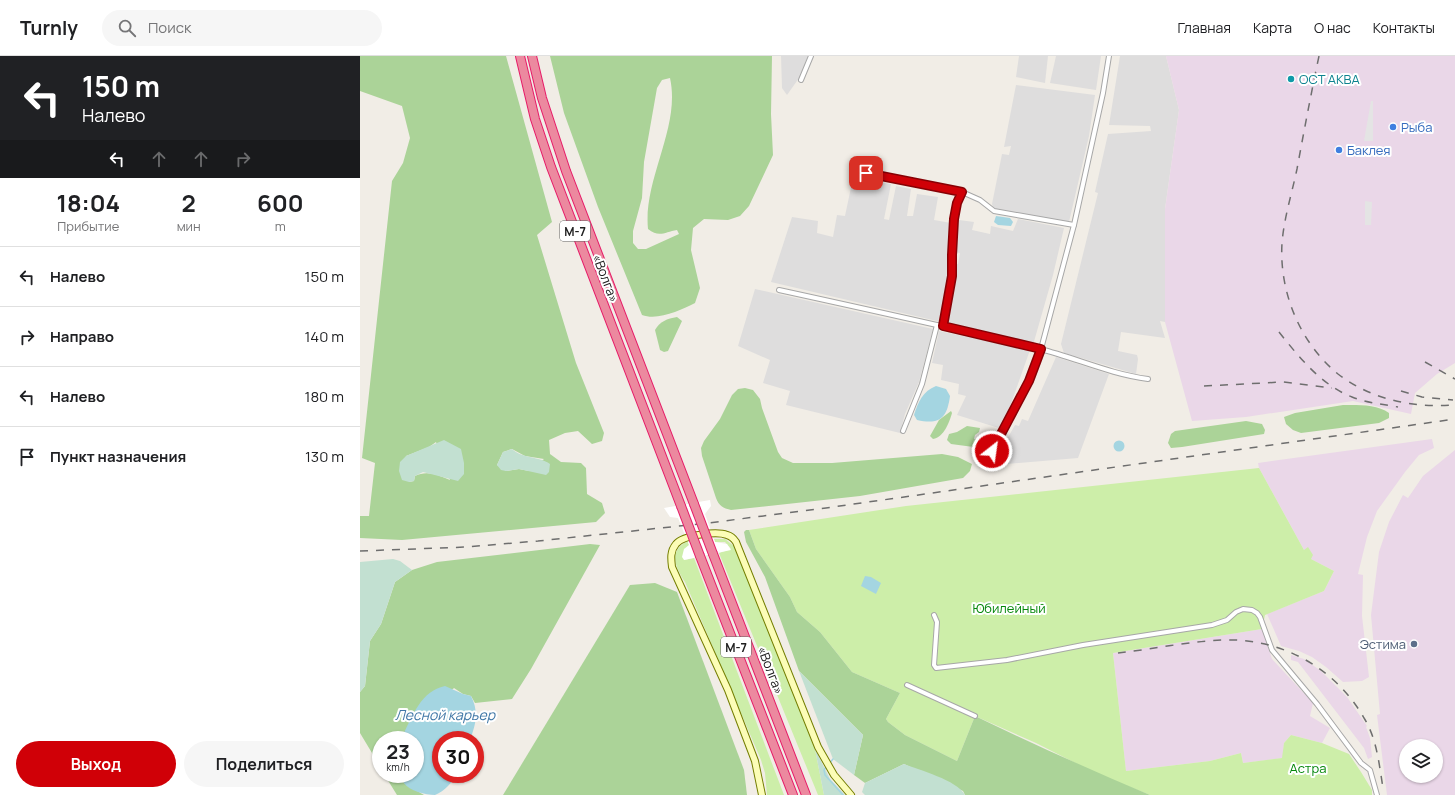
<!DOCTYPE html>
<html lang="ru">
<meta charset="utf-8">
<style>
:root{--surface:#fff;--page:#f6f6f6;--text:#202124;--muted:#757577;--line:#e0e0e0;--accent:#d00007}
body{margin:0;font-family:Manrope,sans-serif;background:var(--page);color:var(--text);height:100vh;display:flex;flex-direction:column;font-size:15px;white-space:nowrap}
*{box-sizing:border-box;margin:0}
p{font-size:13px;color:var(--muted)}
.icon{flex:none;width:22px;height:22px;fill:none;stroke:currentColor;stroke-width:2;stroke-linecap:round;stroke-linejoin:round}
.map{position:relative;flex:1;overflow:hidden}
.panel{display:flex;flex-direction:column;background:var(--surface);width:360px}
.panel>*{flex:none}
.guide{background:#202124;color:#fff;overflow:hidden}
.tools{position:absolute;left:1039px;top:683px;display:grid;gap:8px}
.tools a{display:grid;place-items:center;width:44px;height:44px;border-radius:50%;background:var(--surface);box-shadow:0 1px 3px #0004;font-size:20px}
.speed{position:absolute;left:12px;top:675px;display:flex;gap:8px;font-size:20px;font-weight:700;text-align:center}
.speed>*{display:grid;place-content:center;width:52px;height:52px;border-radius:50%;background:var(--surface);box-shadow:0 1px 3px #0004;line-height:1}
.speed small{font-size:10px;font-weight:400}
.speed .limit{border:6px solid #d22;background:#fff;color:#111}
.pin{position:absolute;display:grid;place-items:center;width:34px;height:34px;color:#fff;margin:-17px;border-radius:8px;box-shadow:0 2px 6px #0006}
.me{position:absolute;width:44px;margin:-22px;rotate:30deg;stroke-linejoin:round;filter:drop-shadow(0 0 3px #0008)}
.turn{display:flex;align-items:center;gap:14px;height:84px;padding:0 16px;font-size:18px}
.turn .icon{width:52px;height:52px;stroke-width:2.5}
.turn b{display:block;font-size:28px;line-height:34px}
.lanes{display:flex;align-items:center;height:38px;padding:0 16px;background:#0003;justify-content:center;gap:20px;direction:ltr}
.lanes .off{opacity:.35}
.eta{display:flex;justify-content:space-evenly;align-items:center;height:68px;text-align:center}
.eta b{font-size:24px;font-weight:700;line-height:28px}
.primary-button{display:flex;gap:8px;margin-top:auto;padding:8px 16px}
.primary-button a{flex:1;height:46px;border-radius:24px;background:var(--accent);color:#fff;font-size:16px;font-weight:700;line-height:46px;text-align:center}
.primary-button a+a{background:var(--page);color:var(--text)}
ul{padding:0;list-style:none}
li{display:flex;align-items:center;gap:12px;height:60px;padding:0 16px;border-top:1px solid var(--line)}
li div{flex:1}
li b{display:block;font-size:15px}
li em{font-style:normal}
header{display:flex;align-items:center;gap:24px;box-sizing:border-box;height:56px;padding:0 20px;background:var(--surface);border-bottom:1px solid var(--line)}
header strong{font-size:19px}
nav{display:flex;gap:22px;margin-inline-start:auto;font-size:14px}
.search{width:280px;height:36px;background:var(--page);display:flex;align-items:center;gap:10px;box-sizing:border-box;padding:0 14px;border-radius:22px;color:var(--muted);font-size:15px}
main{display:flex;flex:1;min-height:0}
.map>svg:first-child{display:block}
</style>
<header>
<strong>Turnly</strong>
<div class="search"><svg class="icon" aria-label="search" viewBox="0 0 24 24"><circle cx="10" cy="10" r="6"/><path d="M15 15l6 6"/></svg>Поиск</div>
<nav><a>Главная</a><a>Карта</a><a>О нас</a><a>Контакты</a></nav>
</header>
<main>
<section class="panel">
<div class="guide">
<div class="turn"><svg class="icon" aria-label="left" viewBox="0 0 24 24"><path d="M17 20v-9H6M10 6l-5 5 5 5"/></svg><div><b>150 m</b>Налево</div></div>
<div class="lanes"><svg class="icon" aria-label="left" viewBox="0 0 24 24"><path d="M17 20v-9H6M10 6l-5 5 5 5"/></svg><svg class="icon off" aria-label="ahead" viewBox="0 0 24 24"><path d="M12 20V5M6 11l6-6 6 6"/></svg><svg class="icon off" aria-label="ahead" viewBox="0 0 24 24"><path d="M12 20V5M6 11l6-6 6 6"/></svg><svg class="icon off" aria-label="right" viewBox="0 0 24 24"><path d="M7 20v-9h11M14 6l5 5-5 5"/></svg></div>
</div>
<div class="eta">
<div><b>18:04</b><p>Прибытие</p></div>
<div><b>2</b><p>мин</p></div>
<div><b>600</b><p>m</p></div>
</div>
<ul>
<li><svg class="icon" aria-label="left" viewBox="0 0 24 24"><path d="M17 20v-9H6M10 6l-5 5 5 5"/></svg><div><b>Налево</b></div><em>150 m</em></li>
<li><svg class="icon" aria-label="right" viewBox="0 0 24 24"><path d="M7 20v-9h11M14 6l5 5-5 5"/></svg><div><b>Направо</b></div><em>140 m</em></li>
<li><svg class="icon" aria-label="left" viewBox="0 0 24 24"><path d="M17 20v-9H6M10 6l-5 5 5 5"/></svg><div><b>Налево</b></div><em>180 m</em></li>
<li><svg class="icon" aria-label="arrive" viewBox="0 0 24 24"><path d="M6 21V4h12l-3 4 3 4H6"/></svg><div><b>Пункт назначения</b></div><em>130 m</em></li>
</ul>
<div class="primary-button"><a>Выход</a><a>Поделиться</a></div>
</section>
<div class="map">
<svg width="1095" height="739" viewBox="0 0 1095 739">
<rect width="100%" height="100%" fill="#f1ede6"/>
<g fill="#dedddd">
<path d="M421,0H448L439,22L427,39L422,32Z"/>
<path d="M659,0H688L685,27L656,21Z"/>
<path d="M696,0H741L736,34L690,27Z"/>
<path d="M760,0H806L819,54L805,153V266L800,265L805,282L761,276L758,295L777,299L778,303L776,318L704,297L701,288L738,137L735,136L748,78L791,75L790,70L749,69Z"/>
<path d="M656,29L735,39L729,80L709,166L634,153L632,148L642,98L649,99L651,90L644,91Z"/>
<path d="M493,122L531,128L524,163L529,164L536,130L551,133L547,160H553L557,138L578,141L574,164L591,167L588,199L590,203L581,266L411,226L432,161L458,165L457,177L473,181L477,159L485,160Z"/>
<path d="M658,163L704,172L693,219L673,289L586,269L595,231L594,209L598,208L600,197L594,196L599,164L614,166L612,174L630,178L631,170L653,175Z"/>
<path d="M395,233L573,273L559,326L545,358L540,377L426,349L430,335L403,327L410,304L378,290Z"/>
<path d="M579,275L670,294L642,373L597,359L606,340L598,338L599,328L581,324L583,309L572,307Z"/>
<path d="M696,301L749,318L718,402L635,409L634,406L655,369L659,370L662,363L668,365Z"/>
</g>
<g fill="#ead7e8" fill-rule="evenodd">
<path d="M806,0H1095V307L1077,318L1055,337L1051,358L993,345L886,361L832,365L805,266V153L819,54Z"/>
<path d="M1072,383L1074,392L1059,399L1045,416L1017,455L1007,481L998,518L1003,519L1002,560L1009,621L1002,625L983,626L966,611L952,601L939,595L921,590L907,558L964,535L974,515L951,503L950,497L944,494L899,412L898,407Z"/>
<path d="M1095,394V739H1027L1017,659L1020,658L1011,559L1019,496L1029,466L1043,439L1048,442L1063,420ZM1046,690H1076V720H1046Z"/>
<path d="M902,573L912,603L953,647L950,660L970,672L962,687L931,679L924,687L923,702L883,707L881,697L850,705L766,715L753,597Z"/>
<path d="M931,599L944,603L961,615L987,641L1007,670L1006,671L1010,682L1012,701L1008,703L1004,692L938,606L931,604Z"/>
</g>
<g fill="#cdeea9">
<path d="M899,412L944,494L948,491L953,499L951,503L974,515L964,535L905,559L902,573L753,597L766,715L850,705L881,697L883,707L922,702L924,687L931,679L962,687L989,698L1001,716L1012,734V739H790L739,719L676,687L615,660L597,705L545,679L528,666L526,663L540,637L492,616L460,576L437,556L430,541L396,493L389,474L546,450Z"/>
<path d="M354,483H365L375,491L455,693L464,739H458L359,497L371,493L365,486H355Z"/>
<path d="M328,485L329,489L324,504L334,502L424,739H407L405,717L401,704L325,526C316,512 307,495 328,485Z"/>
</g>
<g fill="#abd398" fill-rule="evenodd">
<path d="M0,0H146L192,166L177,179L216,307L244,377L242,385L232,388L218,375L205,377L189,384L190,398L201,406L221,407L226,412L227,438L242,447L245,457L236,466L42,484L0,482V460H9L15,407L2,402L32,125L43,107L50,82L42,50L0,35ZM76,386L90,424C78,419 67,414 55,420L54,425L49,426L46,400L69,391ZM152,393L165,400L184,403L169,415L159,413L146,415L137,409L143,396Z"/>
<path d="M190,0H412L411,58L413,99L389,150L380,160L368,164L344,163L333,172L331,194L340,232L335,247C321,254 298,265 282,259L238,151L204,57ZM310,22C321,71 283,123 288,173C299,182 305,176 317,174L319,178L286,193H278L273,187V175L282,142L284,106L297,32L302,24Z"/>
<path d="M317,261L322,265L308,295L304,296L300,294L295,274C300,265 307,263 317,261Z"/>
<path d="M385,332L393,334L400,343L402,352L418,396L422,402L433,407H472L582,398L598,401L612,408L610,415L603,422L500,440L371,454C363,452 359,450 356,442L342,400L341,392L344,385L360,363L372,339L378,333Z"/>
<path d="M983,349C997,349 1017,348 1029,357V362L1019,367L941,377L933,374L926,368L924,361L935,357Z"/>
<path d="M591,355L592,357C589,367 584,381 573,383L570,380L579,364Z"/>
<path d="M886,365L902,368L905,374L904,378L822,391L811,392L808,387L811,378L815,375Z"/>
<path d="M607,370L620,372L619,376L615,379L614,383H621L625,388L621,392L591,388L587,384L589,378L597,376Z"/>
<path d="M386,474H389L396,493L430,541L437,556L460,576L492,616L540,637L526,663L528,666L545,679L597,705L615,660C673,688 731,714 790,739H605L603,735L544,708L505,727L494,719L503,679L439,615L405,521L386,486L384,476Z"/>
<path d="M230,488L240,489L171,613L152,643L115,647L111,640L103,638L94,632L43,679L42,684H21V712L0,677V636L5,630L10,585L21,568L35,526L52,514L77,506Z"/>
<path d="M295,527L317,536L384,714L387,739H143L270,529Z"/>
<path d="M24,718H42L44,727L64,739H75H37Z"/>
</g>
<g fill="#c2e0d1">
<path d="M84,384L101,393L104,407V418L98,425L63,416L55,420L54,425L49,426L42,424L39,415L40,406L46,400Z"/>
<path d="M152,393C163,403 179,400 190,408L189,416L186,419L159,413L146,415L141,414L137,409L143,396Z"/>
<path d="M33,503L40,505L52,514L35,526L21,568L10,585L5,630L0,636V506Z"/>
<path d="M439,615L503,679L494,719L473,703Z"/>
<path d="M455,693L470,723L485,739H464Z"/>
<path d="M544,708C559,714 597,724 605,739H505L502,736L505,727Z"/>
</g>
<g fill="#e4e4e4">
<path d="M1011,45H1013V85H1004Z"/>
<path d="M1005,145L1012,146L1011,169H1005Z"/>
</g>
<g fill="#a4d5e1">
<path d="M636,160L650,162L653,166L651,170L638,169L634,166Z"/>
<path d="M576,330L586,333L590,340C587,362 580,369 557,364L554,359C558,346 563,335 576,330Z"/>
<circle cx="759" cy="390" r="5.5"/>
<path d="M505,520L511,521L521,527L516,538L501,530Z"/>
<path d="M85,630L103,638L111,640C119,656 116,668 110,684H81V718H98C92,726 85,735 75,739C66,739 49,735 44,727C43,725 42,721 42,718H55V684H42L43,679C53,659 61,635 85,630Z"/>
</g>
<path fill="#fff" d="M350,444L351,450L345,458L355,486L367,488L371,494L324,504L322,501L324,493L329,489L318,462L310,461L304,452Z"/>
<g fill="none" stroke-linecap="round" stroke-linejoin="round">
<g stroke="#a4d5e1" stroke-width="1.5">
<path d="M469,708L473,703"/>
<path d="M466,711L464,714L465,719L483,739"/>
</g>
<g stroke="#a7a7a7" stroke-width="6">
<g id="street">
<path d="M441,24L451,0"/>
<path d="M493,114L602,136L620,144L634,155L714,169"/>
<path d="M419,234C506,253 593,272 680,293C716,302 750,318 788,323"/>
<path d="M583,270L592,220L591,199L595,163L597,147L602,136"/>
<path d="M543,375L562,328L577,269"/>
<path d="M632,395L669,325L681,293L714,169L743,37L749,0"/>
<path d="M574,559L577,566L574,609L576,612L647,604L723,589L852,569L867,564L876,556L883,553L892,554L897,557L900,561L912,594L957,648L1001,707L1010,714L1017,739"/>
<path d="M547,629L615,660"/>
</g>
</g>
<g stroke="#747e00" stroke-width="8">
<path id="secondary" d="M402,739L395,705L368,634L312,511C311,503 310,495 316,488C323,479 357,475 367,479C371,480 374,483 376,486L458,691L474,719L491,739"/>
</g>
<g stroke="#e61c68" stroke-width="10">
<g id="highway">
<path d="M160,0L175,63L191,111L321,450"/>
<path d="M172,0L182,42L206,115L334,448"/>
<path d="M353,498L446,739"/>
<path d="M340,500L433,739"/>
</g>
</g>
<use href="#street" stroke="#fff" stroke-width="4"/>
<use href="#secondary" stroke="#fcfdb7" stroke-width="6"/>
<use href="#highway" stroke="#ec899f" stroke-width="8"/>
<g stroke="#6e6e6e" stroke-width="1.5" stroke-dasharray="8 8" stroke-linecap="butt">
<path d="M959,0C951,38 944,75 937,113C932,137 924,162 922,187C919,236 940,287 978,318C1012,344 1053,352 1095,349"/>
<path d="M919,276C939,301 961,329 992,341C1007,347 1022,348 1038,351"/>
<path d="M1065,306L1095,323"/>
<path d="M844,330L923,326L972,332"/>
<path d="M1041,335L1062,341L1093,344"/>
<path d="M0,495L106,491L178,485L348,467L466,452L1095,363"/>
<path d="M758,597C795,593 839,583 875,584C929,586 978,616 1004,662C1017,683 1019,708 1023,732"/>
</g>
<g stroke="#e61c68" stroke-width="10" stroke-linecap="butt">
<g id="highway-bridge">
<path d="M334,448L353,498"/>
<path d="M321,450L340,500"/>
</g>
</g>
<use href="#highway-bridge" stroke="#ec899f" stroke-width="8"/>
</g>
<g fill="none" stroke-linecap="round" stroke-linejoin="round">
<g stroke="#870005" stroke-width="10">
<path id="route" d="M506,117L602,136L597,147L594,163L592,199V220L583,270L681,293L669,325L632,395"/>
</g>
<use href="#route" stroke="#d00007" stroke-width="7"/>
</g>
<circle fill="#0f9aa8" stroke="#fff" stroke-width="1.5" cx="931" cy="23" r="4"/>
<g fill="#3f7fe0" stroke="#fff" stroke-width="1.5">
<circle cx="1033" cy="71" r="4"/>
<circle cx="979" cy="94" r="4"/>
</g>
<circle fill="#5c6f8a" stroke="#fff" stroke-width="1.5" cx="1054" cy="588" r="4"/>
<g text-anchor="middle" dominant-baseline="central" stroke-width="4" stroke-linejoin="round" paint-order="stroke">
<g fill="#fff" stroke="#636363" stroke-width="1">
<rect x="200" y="165" width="30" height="20" rx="3"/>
<rect x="361" y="581" width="30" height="20" rx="3"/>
</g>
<g font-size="12" font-weight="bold" fill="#202020">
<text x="215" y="175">М-7</text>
<text x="376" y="591">М-7</text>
</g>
<g font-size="13" fill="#0d838f" stroke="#fff" text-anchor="start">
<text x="939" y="23">ОСТ АКВА</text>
</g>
<g font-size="13" fill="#366cbe" stroke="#fff" text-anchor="start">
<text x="1041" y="71">Рыба</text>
<text x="987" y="94">Баклея</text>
</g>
<g font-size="13" fill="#202020" stroke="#fff">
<text transform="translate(246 222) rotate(69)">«Волга»</text>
<text transform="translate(411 614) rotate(69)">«Волга»</text>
</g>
<g font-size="13" fill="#05870b" stroke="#fff">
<text x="649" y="552">Юбилейный</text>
<text x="948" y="712">Астра</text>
</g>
<g font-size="13" fill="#4e5e75" stroke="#fff" text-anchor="end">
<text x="1046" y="588">Эстима</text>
</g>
<g font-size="14" font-style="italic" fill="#4077a6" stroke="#fff">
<text x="85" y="658">Лесной карьер</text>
</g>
</g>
</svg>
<div class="tools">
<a><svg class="icon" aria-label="layers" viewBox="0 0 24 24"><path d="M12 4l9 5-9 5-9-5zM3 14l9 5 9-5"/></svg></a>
</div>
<div class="speed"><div>23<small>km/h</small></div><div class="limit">30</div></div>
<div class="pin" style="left:506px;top:117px;background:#d93025"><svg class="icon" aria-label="arrive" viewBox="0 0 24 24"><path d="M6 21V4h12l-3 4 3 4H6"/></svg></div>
<svg class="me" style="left:632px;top:395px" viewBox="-20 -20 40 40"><circle r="17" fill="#d00007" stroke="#fff" stroke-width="3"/><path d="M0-11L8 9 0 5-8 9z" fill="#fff"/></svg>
</div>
</main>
